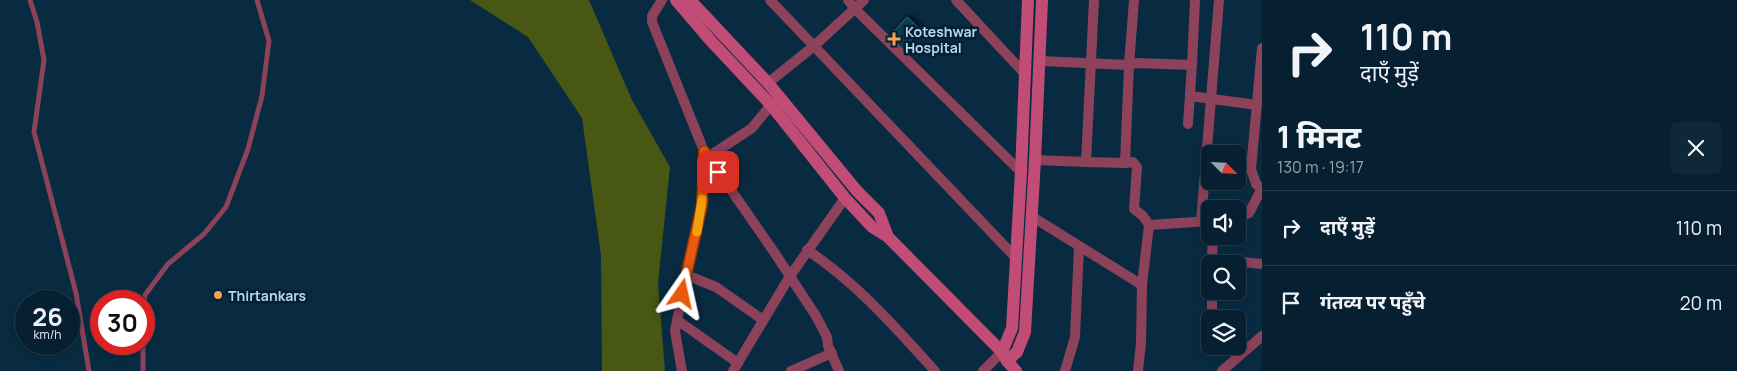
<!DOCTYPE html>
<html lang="hi">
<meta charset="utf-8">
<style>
:root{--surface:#062031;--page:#0f2839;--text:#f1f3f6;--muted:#98a3ab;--line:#273e4d}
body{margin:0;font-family:Manrope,"Noto Sans Devanagari",sans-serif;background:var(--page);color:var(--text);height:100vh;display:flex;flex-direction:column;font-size:19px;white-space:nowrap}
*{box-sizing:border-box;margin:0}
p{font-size:16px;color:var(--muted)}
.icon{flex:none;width:28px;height:28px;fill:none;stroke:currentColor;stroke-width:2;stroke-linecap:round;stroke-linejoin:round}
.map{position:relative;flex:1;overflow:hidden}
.sheet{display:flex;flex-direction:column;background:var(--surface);width:475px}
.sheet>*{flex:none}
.top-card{background:#062031;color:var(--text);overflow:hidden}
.needle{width:32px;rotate:114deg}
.controls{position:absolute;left:1201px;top:145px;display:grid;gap:10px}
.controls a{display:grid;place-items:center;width:45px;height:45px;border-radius:8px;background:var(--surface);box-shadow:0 2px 8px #0003,0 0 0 1px var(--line);font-size:25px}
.speed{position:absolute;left:15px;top:290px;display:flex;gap:10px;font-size:25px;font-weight:700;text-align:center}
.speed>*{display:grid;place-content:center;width:65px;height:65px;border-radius:50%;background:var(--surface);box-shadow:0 2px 8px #0003,0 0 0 1px var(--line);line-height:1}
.speed small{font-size:12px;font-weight:400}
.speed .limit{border:8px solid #d22;background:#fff;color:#111}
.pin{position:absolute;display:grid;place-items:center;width:42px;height:42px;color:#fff;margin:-21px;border-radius:10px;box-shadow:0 2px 8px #0006}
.me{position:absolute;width:55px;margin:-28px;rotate:11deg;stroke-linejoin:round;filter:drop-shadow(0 0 4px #0008)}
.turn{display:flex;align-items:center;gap:18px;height:105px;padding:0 15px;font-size:22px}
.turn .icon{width:65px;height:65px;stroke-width:2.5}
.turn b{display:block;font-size:35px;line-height:42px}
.round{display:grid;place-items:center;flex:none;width:52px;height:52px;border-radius:8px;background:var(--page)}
.headline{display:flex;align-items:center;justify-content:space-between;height:85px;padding:0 15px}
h1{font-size:30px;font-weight:800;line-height:38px}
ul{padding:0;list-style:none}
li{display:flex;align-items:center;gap:15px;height:75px;padding:0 15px;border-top:1px solid var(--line)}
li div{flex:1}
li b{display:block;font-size:19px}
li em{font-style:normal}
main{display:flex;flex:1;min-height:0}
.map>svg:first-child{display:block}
</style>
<main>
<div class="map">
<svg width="1262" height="371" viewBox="0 0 1262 371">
<defs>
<filter id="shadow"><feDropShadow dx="3" dy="-3" stdDeviation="2.5" flood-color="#0009"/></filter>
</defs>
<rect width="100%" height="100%" fill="#082b41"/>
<path fill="#495715" d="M470,0H589L632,100L670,167L658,283L665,371H602L601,255L582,118L528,37Z"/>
<path fill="#0b3e4c" stroke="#2a697b" filter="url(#shadow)" d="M907,17L921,30L901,51L888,38Z"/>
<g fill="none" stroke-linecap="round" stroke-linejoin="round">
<g stroke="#8b425a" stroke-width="5">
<path d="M30,0L37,22L44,60L34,132L76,293L89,371"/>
<path d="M144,304L145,295L168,264L204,234L226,207L248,149L262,96L269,41L257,0"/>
<path d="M143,371V344"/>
</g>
<g stroke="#8b425a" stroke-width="10">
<path d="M662,0L652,16V22L704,151L774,252L816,316L827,337L828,346L839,371"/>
<path d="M770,0L1016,258"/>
<path d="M848,0L855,9L1021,172"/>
<path d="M956,0L1025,74"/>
<path d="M1040,61L1129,65L1134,0"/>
<path d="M1192,65L1195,0"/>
<path d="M768,83L814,46L864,0"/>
<path d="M1190,96L1257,105"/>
<path d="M704,151L702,205L686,275L716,287L763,320"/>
<path d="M708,157L752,128L771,105"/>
<path d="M1035,160L1086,162L1094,0"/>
<path d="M1086,162L1125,163L1129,65L1137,63L1192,65L1188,124"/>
<path d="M1125,163L1133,162L1137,167L1134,209L1143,216L1149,225"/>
<path d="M1261,188L1256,184L1251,169L1262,48"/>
<path d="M1031,216L1142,285"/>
<path d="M1238,217L1249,213L1262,188"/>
<path d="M1201,222L1219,0"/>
<path d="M1213,236L1212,259L1262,264"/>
<path d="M807,250C856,282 896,328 935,371"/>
<path d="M1212,291V310"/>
<path d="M677,320L738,363"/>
<path d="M682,371L675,331L686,275"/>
<path d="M733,371L790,276L845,198"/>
<path d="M791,371L832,353"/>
<path d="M983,371L1002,352"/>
<path d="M1065,371L1075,337L1079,246"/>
<path d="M1138,371L1141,343L1142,285L1149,225L1210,221"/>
<path d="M1222,371L1262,336"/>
</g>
<g stroke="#c14c76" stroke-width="12">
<path d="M676,0L711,41L771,105L845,198L872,227L888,237L1002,352L1007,361L1016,371"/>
<path d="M690,0L768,83L857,191L879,213L888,237"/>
<path d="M1002,352L1012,328L1021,172L1028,0"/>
<path d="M1007,361L1017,352L1025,332L1035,160L1042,0"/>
</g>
</g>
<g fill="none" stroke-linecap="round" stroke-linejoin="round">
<g stroke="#983908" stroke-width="12">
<path id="route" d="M682,294L702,205L704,151L718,172"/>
</g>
<use href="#route" stroke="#ea580c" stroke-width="9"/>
<path stroke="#f59e0b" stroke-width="9" d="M697,232L702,199"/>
</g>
<g fill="#f9a04d" stroke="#002137" stroke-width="2">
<path d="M891.5 31.5h5v5h5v5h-5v5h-5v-5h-5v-5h5z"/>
<circle cx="218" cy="295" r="5"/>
</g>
<g text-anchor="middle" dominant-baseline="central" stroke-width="5" stroke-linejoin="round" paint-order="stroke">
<g font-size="14" font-weight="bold" fill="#bfd6e8" stroke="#002137" text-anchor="start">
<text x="905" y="31">Koteshwar<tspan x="905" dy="16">Hospital</tspan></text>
<text x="228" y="295">Thirtankars</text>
</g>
</g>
</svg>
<div class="controls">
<a><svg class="needle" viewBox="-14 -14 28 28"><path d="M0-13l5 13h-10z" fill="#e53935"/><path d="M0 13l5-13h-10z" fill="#98a3ab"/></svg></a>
<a><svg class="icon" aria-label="sound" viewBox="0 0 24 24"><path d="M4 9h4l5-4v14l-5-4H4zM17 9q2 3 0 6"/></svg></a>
<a><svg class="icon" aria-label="search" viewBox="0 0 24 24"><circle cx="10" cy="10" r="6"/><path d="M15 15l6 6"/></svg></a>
<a><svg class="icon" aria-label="layers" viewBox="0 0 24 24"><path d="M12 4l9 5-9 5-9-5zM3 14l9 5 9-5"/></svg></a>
</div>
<div class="speed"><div>26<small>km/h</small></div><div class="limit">30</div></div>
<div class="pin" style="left:718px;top:172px;background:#d93025"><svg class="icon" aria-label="arrive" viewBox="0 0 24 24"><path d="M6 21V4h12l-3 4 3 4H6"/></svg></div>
<svg class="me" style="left:682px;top:294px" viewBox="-20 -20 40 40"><path d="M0-17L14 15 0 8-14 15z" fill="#ea580c" stroke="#fff" stroke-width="4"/></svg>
</div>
<section class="sheet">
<div class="top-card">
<div class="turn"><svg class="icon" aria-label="right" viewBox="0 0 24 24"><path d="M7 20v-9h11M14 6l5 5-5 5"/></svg><div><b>110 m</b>दाएँ मुड़ें</div></div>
</div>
<div class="headline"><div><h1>1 मिनट</h1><p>130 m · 19:17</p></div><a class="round"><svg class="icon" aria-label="close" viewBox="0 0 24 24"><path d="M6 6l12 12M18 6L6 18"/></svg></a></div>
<ul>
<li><svg class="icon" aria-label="right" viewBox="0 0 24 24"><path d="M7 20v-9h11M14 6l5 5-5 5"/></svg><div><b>दाएँ मुड़ें</b></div><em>110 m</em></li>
<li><svg class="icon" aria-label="arrive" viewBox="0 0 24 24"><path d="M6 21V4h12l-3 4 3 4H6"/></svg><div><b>गंतव्य पर पहुँचे</b></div><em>20 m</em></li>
</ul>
</section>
</main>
